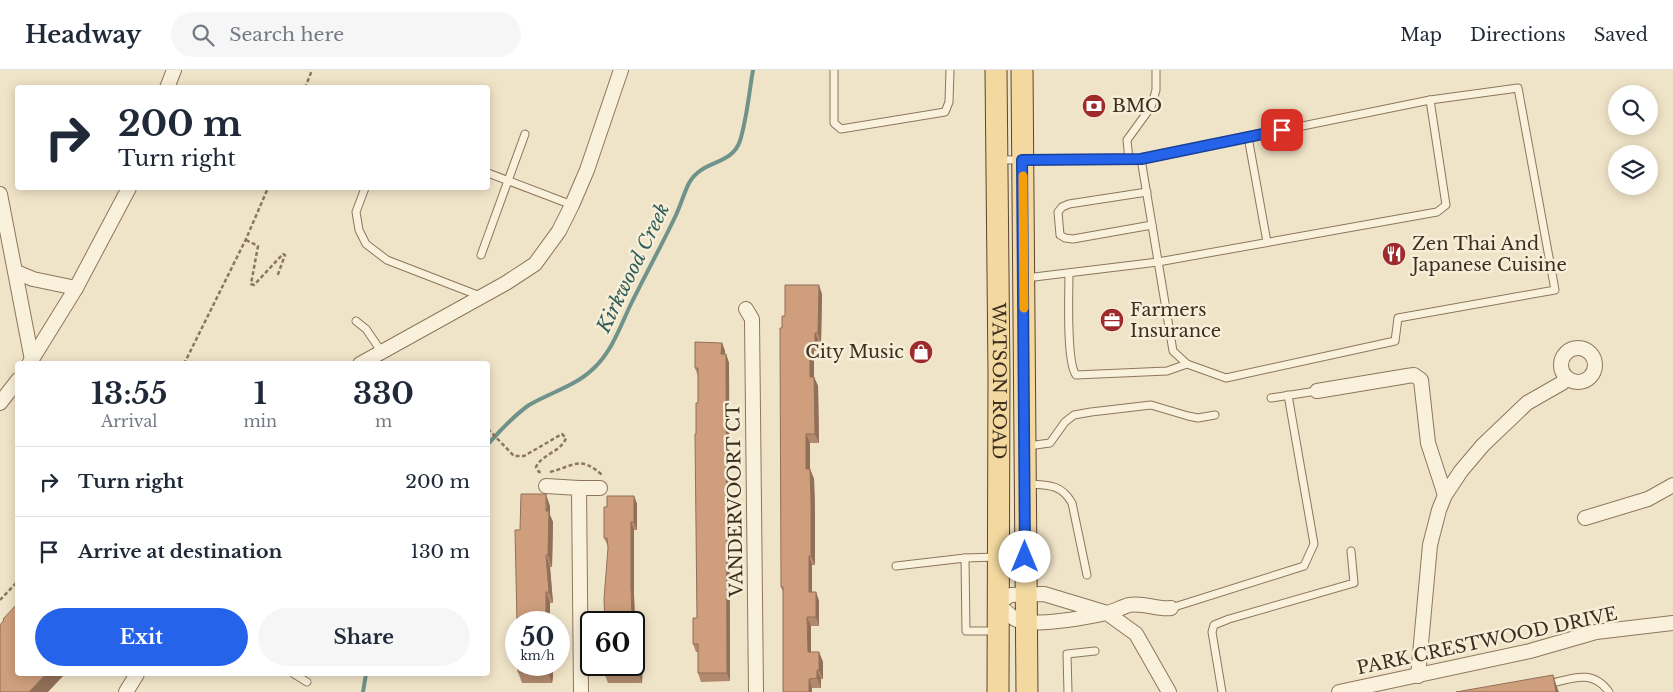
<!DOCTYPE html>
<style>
:root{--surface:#fff;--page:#f6f6f7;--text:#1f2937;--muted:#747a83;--line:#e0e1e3;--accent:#2563eb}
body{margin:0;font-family:"Libre Baskerville",serif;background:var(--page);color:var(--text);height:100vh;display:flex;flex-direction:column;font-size:19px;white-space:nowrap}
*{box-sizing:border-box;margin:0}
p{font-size:16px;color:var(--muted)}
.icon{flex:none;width:28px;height:28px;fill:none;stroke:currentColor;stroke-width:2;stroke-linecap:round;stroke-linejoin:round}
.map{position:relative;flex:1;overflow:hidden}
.drawer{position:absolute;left:15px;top:291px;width:475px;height:315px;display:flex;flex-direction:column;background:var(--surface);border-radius:5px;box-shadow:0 2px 12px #0003}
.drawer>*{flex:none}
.guide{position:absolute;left:15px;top:15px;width:475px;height:105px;border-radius:5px;box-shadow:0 2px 12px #0003;background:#fff;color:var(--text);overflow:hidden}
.controls{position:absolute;left:1608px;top:15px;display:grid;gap:10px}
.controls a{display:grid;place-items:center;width:50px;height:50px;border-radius:50%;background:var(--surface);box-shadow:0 2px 12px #0003;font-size:25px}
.speed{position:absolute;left:505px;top:541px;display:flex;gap:10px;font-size:25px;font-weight:700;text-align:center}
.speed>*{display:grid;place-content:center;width:65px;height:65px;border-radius:50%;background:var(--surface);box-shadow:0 2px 12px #0003;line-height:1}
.speed small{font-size:12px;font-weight:400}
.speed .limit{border:2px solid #111;border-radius:8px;background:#fff;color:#111}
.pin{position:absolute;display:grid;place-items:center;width:42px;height:42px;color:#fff;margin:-21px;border-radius:10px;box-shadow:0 2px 8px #0006}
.me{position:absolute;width:55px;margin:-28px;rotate:0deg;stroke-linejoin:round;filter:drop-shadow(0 0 4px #0008)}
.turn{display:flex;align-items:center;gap:18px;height:105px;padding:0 20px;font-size:22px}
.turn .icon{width:65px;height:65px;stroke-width:2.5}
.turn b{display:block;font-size:35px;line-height:42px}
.eta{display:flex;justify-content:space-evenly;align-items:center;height:85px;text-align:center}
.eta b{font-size:30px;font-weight:700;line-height:35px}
.action{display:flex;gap:10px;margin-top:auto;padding:10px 20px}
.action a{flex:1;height:58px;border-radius:30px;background:var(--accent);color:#fff;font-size:20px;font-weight:700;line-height:58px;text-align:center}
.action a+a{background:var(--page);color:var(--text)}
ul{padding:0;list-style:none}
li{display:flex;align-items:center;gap:15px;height:70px;padding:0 20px;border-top:1px solid var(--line)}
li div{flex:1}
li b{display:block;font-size:19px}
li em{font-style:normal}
header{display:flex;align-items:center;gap:30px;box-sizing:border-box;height:70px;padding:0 25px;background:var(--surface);border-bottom:1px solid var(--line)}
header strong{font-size:24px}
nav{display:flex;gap:28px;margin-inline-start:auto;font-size:18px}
.search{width:350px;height:45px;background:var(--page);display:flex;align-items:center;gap:12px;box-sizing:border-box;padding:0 18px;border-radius:28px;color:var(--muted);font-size:19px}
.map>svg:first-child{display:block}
</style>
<header>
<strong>Headway</strong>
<div class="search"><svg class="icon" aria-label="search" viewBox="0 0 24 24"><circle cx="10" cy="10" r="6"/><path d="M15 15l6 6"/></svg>Search here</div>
<nav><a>Map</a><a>Directions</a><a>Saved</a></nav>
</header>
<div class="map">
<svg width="1673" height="622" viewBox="0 0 1673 622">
<rect width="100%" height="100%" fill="#f0e4c8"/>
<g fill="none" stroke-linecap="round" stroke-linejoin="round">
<g stroke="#6f938a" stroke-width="4">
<path d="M488,374C501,360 513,346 529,335C551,322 576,316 594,298C612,281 620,257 630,236C645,205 662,175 676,145C681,134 684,123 689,113C703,89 731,96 740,71C747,48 749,23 753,0"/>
<path d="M363,622L366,604"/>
</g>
<g stroke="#8d765c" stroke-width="9">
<g id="lane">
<path d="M834,0V53L841,59L945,42L949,32L950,0"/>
<path d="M1248,67L1267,172"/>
<path d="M999,90L1141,89L1430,30L1518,18L1555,220L1398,248L1395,271L1226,308L1187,294L1173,281L1141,89"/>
<path d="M1129,90L1127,70L1151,37L1156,20V0"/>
<path d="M488,103L572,135"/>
<path d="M365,118L356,142L359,160L366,174L387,190L480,226"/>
<path d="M1147,122L1069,134L1062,137L1058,142L1060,165L1065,168L1073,169L1152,155"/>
<path d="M481,185L525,64"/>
<path d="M1069,203C1069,222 1066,292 1076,305L1167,301L1187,294"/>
<path d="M1026,208L1158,192L1437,142L1446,135L1430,30"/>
<path d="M356,251L366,259L381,281"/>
<path d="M1271,328L1317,321"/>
<path d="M1028,376L1050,373L1065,352L1074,345L1091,342L1151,335L1188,346L1198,348L1215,345"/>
<path d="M1029,414C1048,415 1061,414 1072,433L1087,505"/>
<path d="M965,488L966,561H996"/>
<path d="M896,496L965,488L997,487"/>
<path d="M1171,538L1304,496L1314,474L1288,325"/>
<path d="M294,604L307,612"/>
<path d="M1548,614C1571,609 1592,598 1609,622"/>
<path d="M1068,622L1067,584L1095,581"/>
<path d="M1222,622L1212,562L1214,555L1229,549L1354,513L1351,481"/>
</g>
</g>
<g stroke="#8d765c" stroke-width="16">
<g id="street">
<path d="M167,18L174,0"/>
<path d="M0,124L32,290"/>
<path d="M16,202L33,209L76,218"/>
<path d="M746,239L752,249L756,622"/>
<circle cx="1578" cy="295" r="17"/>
<path d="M29,294L76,218L129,118"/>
<path d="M360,294L506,213L535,194L559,161L572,135L587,100L621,0"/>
<path d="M1317,321L1407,306L1414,305L1421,310L1428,373L1445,425"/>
<path d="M0,333L18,310"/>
<path d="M546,416L579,418L581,622"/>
<path d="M579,418H600"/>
<path d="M1585,448L1648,429L1673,415"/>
<path d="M1418,606L1430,475L1439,440L1445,425L1461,401L1483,375L1527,333L1562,313L1567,308"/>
<path d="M126,622L137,604"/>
<path d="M1169,622L1136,564L1107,543L1044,524L1011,525L997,533C1003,538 1009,545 1015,549C1031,558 1088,547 1107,543C1115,541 1122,537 1129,535C1144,532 1157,540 1171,538"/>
<path d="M1339,622L1530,581L1596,562L1673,553"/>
</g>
</g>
<g stroke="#5b4430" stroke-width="23">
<g id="primary">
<path id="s1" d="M996,0L999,304L998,622"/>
<path d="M1022,0L1027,622"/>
</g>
</g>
<g stroke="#8d765c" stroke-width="2.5" stroke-dasharray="4 2.5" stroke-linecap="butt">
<path d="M305,18L312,0"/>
<path d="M246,170L258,176L251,214L254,215L283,184L285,185L277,207"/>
<path d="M184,294L246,169L268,118"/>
<path d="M488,359L514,386H524L562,364L566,368C561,382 542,384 536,397L539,402H542"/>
<path d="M550,402C574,396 580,385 602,405"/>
<path d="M0,530L18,511"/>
</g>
<use href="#lane" stroke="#faf1dc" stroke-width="7"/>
<use href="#street" stroke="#faf1dc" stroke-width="14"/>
<use href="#primary" stroke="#f3d9a0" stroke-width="21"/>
</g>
<g fill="#b2896c">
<path d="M822,224L821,273L819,272V281H814V307L818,316L819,373H810V399L814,409L815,439V495H812V522H816L819,531V556H811V582H819L823,592V609H821V618H812V622H783V522L781,517L782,258L785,246Z"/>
<path d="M722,273L725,281V284H726L729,293L730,611L701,612L698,603V582H696L693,574L697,548L696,364L698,333V306L695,298Z"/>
<path d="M634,426L637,434V460H634V525L635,550L637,557L638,579H640L643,587L642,613H608L605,605L608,476L604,468L607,437Z"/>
<path d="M550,436V445L553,452L552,497H550L553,533H550V547L552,552H517L520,460Z"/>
<path d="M518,595H553V607L552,613H522L518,602Z"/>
</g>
<g fill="#916f58">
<path d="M819,215L822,224L821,273L818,263Z"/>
<path d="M815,263L819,272V281L815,272Z"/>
<path d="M810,272L814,281V316L810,307Z"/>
<path d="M722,273L725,281L724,293L721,284Z"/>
<path d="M726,284L729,293L730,611L727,603Z"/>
<path d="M814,307L818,316L819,373L815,364Z"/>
<path d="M806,364L810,373V409L806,399Z"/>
<path d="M810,399L814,409L815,439V495L811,486Z"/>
<path d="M546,424L550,436V445L553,452L552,497L548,485Z"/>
<path d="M634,426L637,434V460L634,452Z"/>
<path d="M631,452L634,460V525L635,550L637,557L638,587L635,579L632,548L631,517Z"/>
<path d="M546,485L550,497L553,533L549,522Z"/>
<path d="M809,486L812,495V531L809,522Z"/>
<path d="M546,522L550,533V547L552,552H549L546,545Z"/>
<path d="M816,522L819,531V556L816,547Z"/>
<path d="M488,543L489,546V579L488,576Z"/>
<path d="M807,547L811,556V592L808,582Z"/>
<path d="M640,579L643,587L642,613L639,605Z"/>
<path d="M819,582L823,592V609L819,600Z"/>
<path d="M549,595H553V607L552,613L548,601Z"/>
<path d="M817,600L821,609V618L817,608Z"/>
<path d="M46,604H65L48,622H29Z"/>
<path d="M1553,605L1558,620L1559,622H1556Z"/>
<path d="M809,609L812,618V622H809Z"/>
</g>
<g fill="#cf9f7d" stroke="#916f58">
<path d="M785,215H819L818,263H815V272H810V307H814L815,364H806V399H810L811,430V486H809V522H816V547H807L808,582H819V600H817V608L809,609V622H783V517H781L780,258H782V246H785Z"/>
<path d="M695,272L722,273L721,284H726L727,603H698V574H693V548H697L695,364H696V333H698V298H695Z"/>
<path d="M521,424H546V441H549L548,485H546L549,522H546V545H549V552H517L515,460H520Z"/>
<path d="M607,426H634V452H631V517L632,548H634L635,579H640L639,605H605V595H634V552H605L604,529L608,478L607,468H604V437H607Z"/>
<path d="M18,533V604H46L29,622H0V555L4,550L3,549Z"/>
<path d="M518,595H549L548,601L518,602Z"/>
<path d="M1553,605L1556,622H1456Z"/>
</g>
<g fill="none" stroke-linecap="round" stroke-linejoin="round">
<g stroke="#184099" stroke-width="12">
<path id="route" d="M1025,487L1022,90L1141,89L1282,60"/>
</g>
<use href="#route" stroke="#2563eb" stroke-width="9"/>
<path stroke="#f59e0b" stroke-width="9" d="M1023,106L1024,238"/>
</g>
<defs>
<g id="bank-disc" transform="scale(1.25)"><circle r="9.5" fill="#9e2a2b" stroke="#f7eed8"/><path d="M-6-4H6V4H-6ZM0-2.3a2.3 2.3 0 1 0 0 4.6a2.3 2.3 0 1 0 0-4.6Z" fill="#fff"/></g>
<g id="restaurant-disc" transform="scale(1.25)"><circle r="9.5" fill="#9e2a2b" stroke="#f7eed8"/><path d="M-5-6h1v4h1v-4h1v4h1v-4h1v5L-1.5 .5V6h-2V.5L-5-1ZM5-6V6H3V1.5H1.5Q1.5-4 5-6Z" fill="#fff"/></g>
<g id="office-disc" transform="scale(1.25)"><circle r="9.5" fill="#9e2a2b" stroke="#f7eed8"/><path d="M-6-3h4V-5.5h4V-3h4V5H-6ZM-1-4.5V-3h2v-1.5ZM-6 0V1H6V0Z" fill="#fff"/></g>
<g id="shop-disc" transform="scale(1.25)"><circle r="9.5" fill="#9e2a2b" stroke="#f7eed8"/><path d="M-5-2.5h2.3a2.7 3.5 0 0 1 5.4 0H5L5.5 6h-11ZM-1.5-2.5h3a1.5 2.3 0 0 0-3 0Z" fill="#fff"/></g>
</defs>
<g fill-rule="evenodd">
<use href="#bank-disc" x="1094" y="36"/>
<use href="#restaurant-disc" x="1394" y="184"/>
<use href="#office-disc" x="1112" y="250"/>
<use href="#shop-disc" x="921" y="282"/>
</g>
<g text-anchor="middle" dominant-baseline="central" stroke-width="5" stroke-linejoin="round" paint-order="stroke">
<g font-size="18" fill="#3d2e20" stroke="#f7eed8" text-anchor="start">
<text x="1112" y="36">BMO</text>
<text x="1412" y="174">Zen Thai And<tspan x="1412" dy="21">Japanese Cuisine</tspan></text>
<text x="1130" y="240">Farmers<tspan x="1130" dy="21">Insurance</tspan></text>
<text x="904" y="282" text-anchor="end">City Music</text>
</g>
<g font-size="18" fill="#3d2e20" stroke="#f7eed8">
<text stroke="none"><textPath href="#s1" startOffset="311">WATSON ROAD</textPath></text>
<text transform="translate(735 430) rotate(-91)">VANDERVOORT CT</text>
<text transform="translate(1487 571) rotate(-12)">PARK CRESTWOOD DRIVE</text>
</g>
<g font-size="19" font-style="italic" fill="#2f5d5a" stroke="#f7eed8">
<text transform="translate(633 198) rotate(-64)">Kirkwood Creek</text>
</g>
</g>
</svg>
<div class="controls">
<a><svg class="icon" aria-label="search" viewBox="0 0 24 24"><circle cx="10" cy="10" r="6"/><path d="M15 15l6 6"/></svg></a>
<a><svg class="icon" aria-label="layers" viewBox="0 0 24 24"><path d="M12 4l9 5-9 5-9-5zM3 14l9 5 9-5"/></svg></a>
</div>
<div class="speed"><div>50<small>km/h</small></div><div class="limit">60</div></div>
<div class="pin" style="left:1282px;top:60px;background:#d93025"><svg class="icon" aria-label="arrive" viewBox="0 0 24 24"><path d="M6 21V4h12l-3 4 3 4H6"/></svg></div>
<svg class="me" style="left:1025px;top:487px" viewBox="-20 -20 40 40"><circle r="19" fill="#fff"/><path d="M0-13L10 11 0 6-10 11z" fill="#2563eb"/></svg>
<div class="guide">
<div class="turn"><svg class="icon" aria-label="right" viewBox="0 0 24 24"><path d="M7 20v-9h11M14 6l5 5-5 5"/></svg><div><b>200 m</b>Turn right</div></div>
</div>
<section class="drawer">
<div class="eta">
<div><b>13:55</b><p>Arrival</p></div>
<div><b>1</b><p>min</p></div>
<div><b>330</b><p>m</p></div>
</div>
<ul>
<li><svg class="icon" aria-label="right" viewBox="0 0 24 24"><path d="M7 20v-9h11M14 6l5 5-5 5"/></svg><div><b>Turn right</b></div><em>200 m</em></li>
<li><svg class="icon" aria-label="arrive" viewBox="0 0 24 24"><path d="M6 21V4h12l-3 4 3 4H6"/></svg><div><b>Arrive at destination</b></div><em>130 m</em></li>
</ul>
<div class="action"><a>Exit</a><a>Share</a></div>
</section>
</div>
